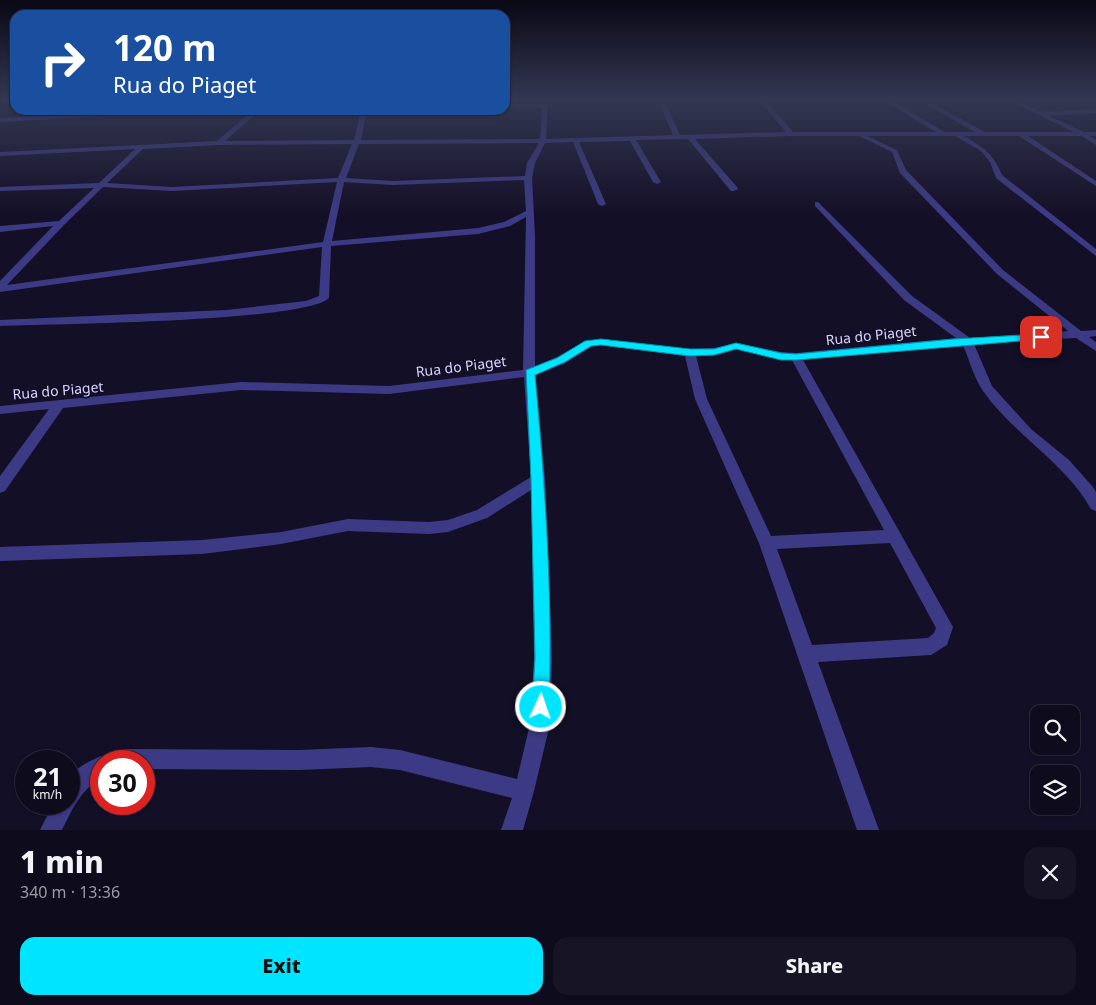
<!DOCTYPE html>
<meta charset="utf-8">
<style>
:root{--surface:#0e0b1c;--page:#171425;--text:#f1f3f6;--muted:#9b9ba3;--line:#2e2b3b;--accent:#00e5ff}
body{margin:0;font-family:"Noto Sans",sans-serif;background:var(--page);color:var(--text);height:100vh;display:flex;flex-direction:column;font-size:19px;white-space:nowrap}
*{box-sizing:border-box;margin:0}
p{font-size:16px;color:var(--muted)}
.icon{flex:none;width:28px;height:28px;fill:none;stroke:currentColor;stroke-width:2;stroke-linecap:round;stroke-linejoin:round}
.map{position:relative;height:830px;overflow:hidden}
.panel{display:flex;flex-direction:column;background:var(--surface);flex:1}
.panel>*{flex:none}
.hud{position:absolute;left:10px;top:10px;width:500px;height:105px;border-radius:15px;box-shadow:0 1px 4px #0004,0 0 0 1px var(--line);background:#1a4fa0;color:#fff;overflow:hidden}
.buttons{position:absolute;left:1030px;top:705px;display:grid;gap:10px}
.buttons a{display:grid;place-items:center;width:50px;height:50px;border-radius:10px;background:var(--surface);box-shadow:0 1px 4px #0004,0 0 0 1px var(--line);font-size:25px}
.speed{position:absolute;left:15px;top:750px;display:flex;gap:10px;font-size:25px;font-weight:700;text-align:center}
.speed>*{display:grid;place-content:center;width:65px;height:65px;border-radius:50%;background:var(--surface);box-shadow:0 1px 4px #0004,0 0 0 1px var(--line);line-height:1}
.speed small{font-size:12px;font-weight:400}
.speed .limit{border:8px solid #d22;background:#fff;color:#111}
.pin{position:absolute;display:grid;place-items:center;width:42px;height:42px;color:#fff;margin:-21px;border-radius:10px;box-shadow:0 2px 8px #0006}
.me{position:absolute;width:55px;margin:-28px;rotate:3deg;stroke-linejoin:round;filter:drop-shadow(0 0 4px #0008)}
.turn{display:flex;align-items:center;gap:18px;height:105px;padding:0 20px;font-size:22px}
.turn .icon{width:65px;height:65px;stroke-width:2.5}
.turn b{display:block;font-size:35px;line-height:42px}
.round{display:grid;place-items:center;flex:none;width:52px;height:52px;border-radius:15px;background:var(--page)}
.overview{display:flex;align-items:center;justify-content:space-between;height:85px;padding:0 20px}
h1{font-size:30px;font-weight:800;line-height:38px}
.action{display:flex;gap:10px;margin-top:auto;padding:10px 20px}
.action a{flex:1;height:58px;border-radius:15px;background:var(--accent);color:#111;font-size:20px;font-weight:800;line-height:58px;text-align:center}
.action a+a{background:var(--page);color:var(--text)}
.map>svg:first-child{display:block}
</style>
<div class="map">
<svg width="1096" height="830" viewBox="0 0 1096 830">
<rect width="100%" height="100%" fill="#130f26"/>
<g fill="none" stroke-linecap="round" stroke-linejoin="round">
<path stroke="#2fb8b0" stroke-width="2" stroke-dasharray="1 2" stroke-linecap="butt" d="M556,100H570"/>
<g fill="#3d3a85" fill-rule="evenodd">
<path d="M542,100H548L546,139L673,135L658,100H664L680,135L786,132L759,100H765L793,132H936L883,100H890L945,132H975L919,100H926L985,132H1074L1008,100H1015L1042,112L1096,109V113L1049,116L1084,132H1096V136H1090L1096,140V145L1082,136H1028L1096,181V186L1019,136H964C984,148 993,153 1002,175L1096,249V256L996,178L990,162L981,151L955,136H867L897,150L906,170L1003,270L1081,331L1096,330V336L1089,337L1096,342V351L1076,338L974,344L992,386L1031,429L1069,460L1093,487L1096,492V511L1091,509C1065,462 1014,435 983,391C974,378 969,359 963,345L803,360L953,627L947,645L931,655L818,662L879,830H857L759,543L695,399L685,356L601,345L591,347L565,363L535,375L545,479L552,658L550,724L534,791L523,830H501L512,798L400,770L371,767L299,770L144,769V761H101V778C80,791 73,808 62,830H40L53,804H69C69,796 67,786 69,779C72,769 92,760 101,756L107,759L109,754L126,749L299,750L371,747L400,750L517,779L530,724L534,658L531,490L487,518L448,532L429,534L348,531L281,544L202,554L0,561V547L202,540L281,532L348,519L429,522L448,520L477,510L531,477L524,377L389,394L241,390L63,408L5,491L0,493V476L49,409L0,414V406L241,382L389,386L523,370L526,217L510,226L478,234L331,246L329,298C305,322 48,324 0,326V320L226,310L306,301L319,296L322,247L0,292V281L53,226L0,232V226L59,221L94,188L0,191V187L99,183L135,149L0,156V152L217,141L253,110H260L225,141L354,140L360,115L364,110H370L366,115L361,140L540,139L542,108H505V104H542ZM791,136H859L892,152L900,173L997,274L1068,331L970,338L912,296L818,202H815V206L904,300L956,338L796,353L781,352L736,343L714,348L690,349L601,339L584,342L557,357L535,366V236L532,178L535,163L545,143L573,142L598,204L602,206L606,204L579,142L630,141L653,182L657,184L661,182L636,140L688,139L731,191H734L738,189L737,187L695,139ZM539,143L527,163L525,176L393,181L346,178L359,144ZM352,144L338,178L172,187L107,183L143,149L219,145ZM524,180L526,211L504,222L478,228L332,241L344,182L393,185ZM337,182L323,242L7,285L64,225L103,187L172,191ZM736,349L792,360L884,530L771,536L707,399L696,356H714ZM890,543L936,628L934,633L928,638L812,645L777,549Z"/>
<path d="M144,110H179L176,112L0,122V118Z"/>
</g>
</g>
<linearGradient id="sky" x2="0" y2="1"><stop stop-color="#0a0815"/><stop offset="0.46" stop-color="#333752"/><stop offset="1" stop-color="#333752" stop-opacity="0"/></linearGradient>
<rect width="1096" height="216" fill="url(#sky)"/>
<path fill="#00e5ff" stroke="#0095a6" d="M1041,334L1044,335V339L796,360H781L736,349L714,355L690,356L601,345L591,346L565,362L535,375C545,485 553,596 549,707L547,713L541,716L535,713L532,707L535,658L531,480L526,370L557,358L585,341L601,339L690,349H714L736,343L781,353L796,354L954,339Z"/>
<g text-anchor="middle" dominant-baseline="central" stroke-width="4" stroke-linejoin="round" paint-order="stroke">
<g font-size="14" fill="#d9d4ff" stroke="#130f26">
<text transform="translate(871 335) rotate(-6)">Rua do Piaget</text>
<text transform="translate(461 366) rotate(-7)">Rua do Piaget</text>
<text transform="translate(58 390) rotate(-5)">Rua do Piaget</text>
</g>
</g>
</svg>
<div class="buttons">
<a><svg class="icon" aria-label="search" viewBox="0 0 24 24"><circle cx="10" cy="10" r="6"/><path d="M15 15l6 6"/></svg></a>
<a><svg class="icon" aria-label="layers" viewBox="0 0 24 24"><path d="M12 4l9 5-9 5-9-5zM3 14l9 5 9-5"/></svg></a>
</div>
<div class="speed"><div>21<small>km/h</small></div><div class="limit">30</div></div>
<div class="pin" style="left:1041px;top:337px;background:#d93025"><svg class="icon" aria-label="arrive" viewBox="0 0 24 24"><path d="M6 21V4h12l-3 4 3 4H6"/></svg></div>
<svg class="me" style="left:541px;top:707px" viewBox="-20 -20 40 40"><circle r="17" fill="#00e5ff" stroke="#fff" stroke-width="3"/><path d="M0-11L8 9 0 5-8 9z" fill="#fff"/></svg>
<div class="hud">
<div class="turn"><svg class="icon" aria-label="right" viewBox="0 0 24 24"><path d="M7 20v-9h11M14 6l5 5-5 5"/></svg><div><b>120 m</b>Rua do Piaget</div></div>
</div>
</div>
<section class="panel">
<div class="overview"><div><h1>1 min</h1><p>340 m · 13:36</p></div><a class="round"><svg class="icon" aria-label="close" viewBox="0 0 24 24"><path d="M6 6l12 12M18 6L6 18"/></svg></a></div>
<div class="action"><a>Exit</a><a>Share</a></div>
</section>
